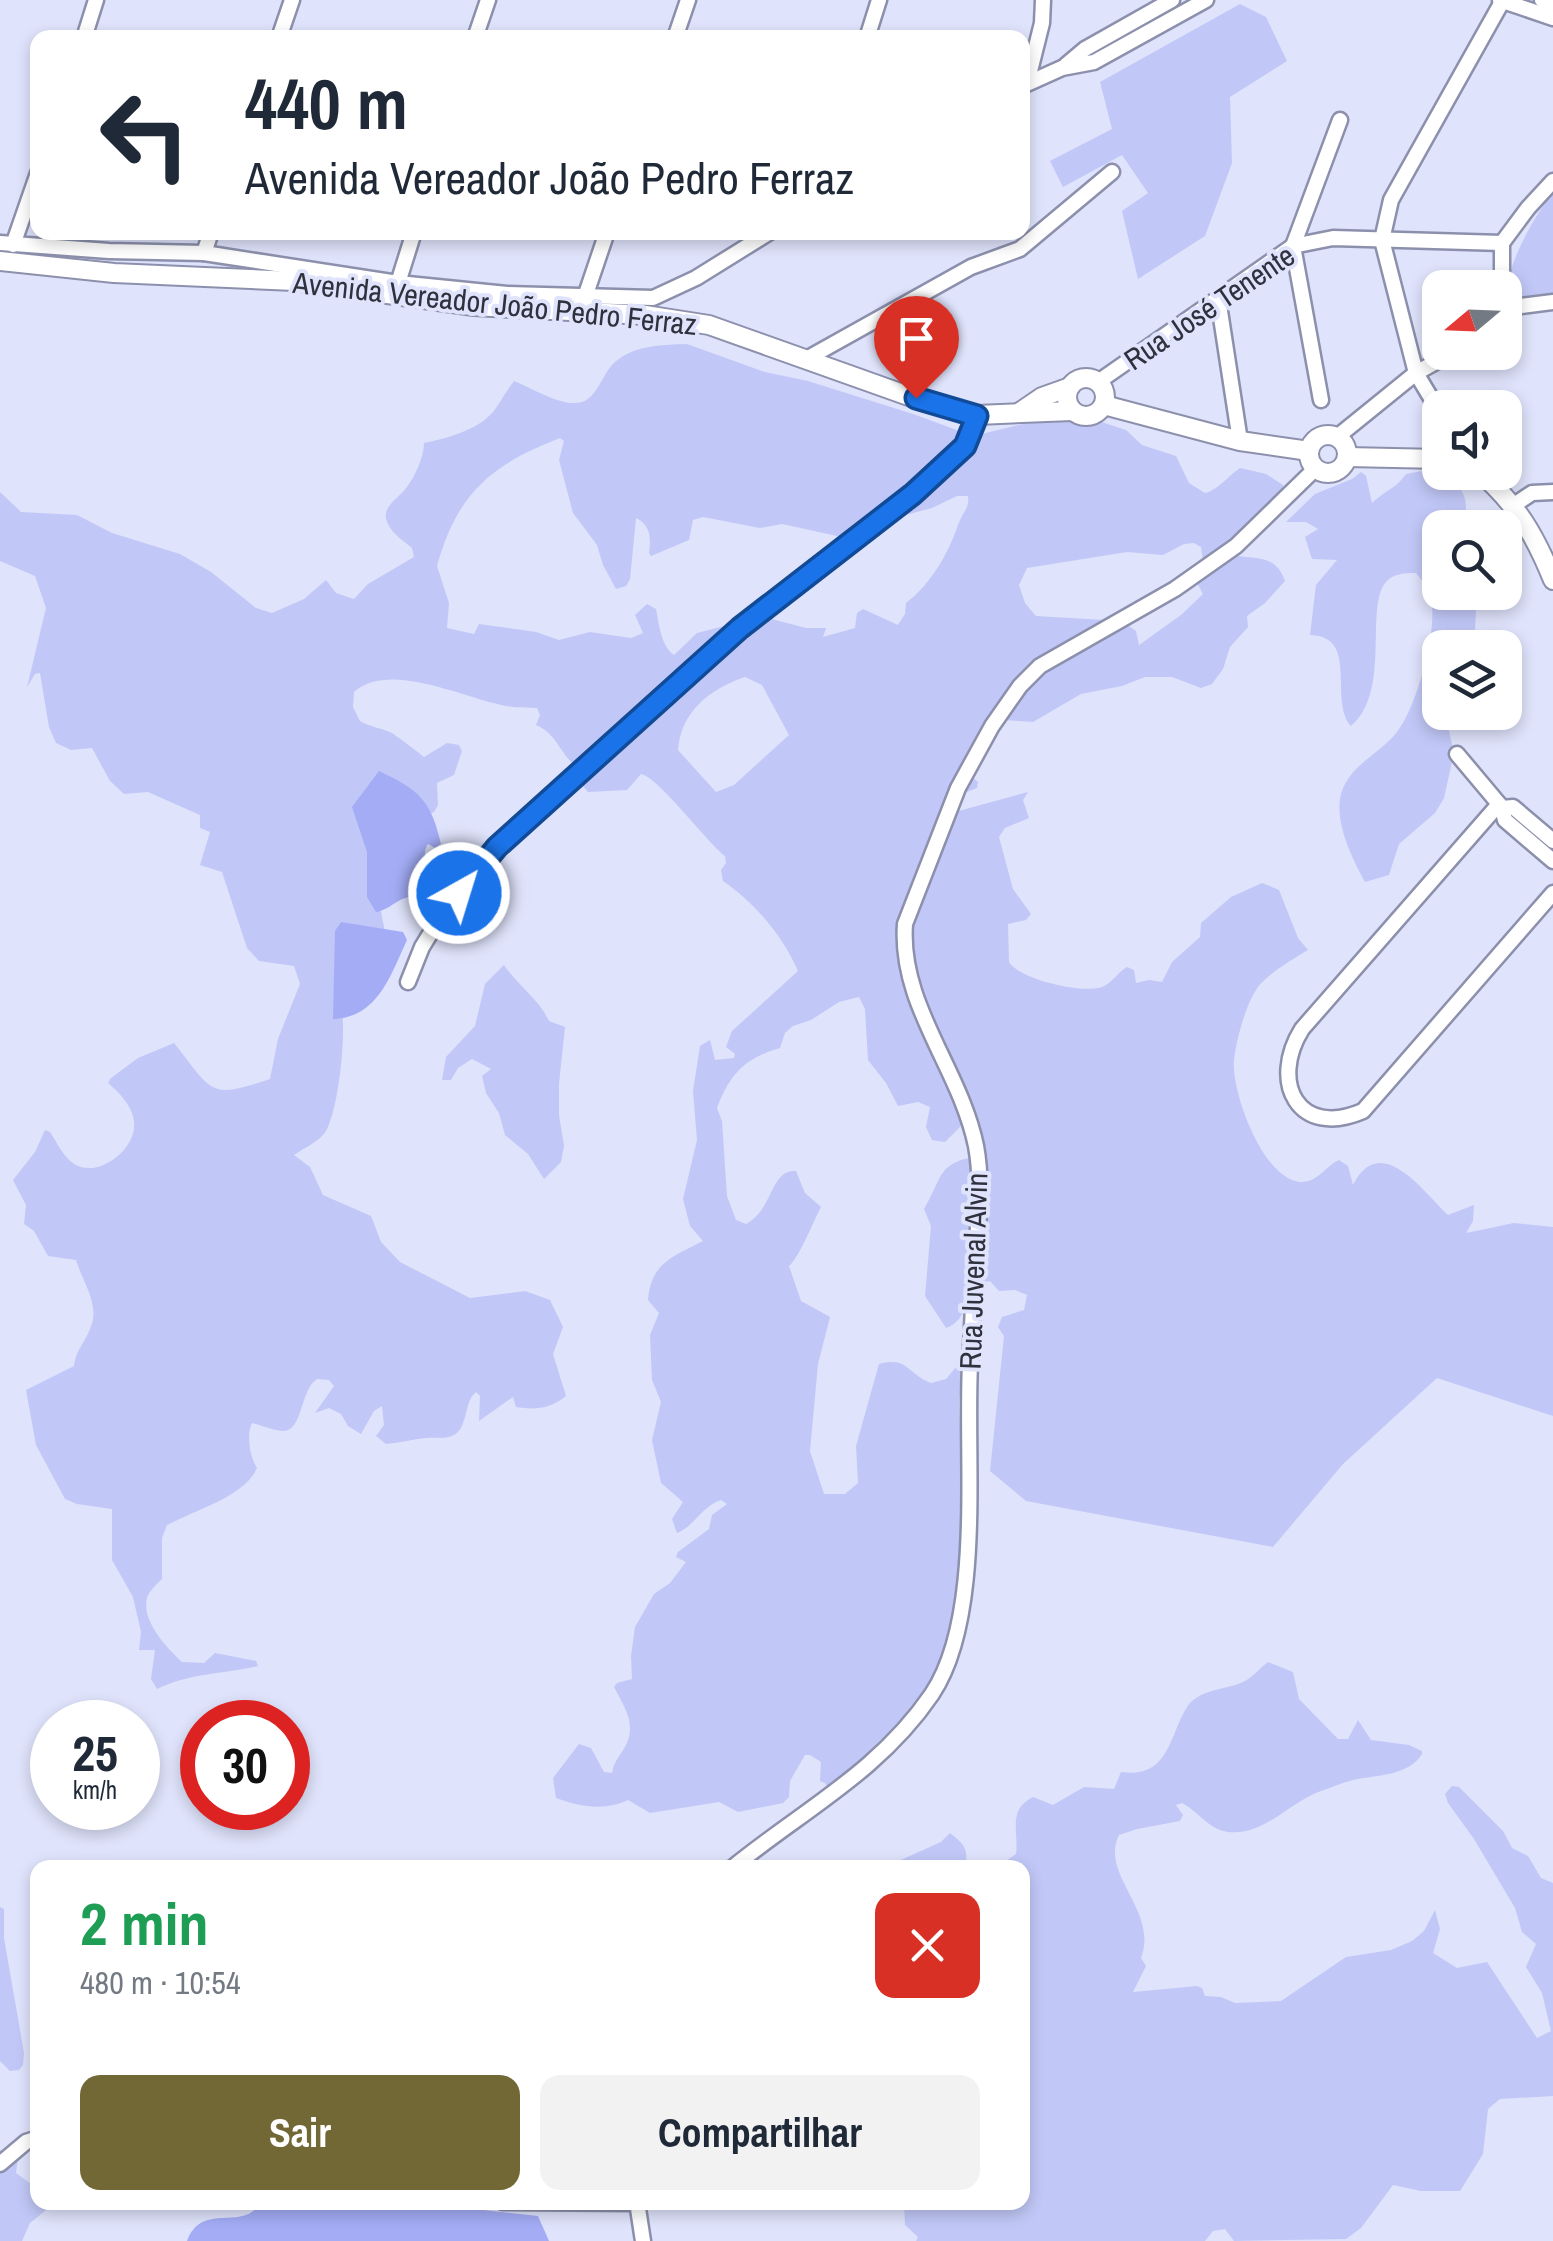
<!DOCTYPE html>
<html lang="pt">
<meta charset="utf-8">
<style>
:root{--surface:#fff;--page:#f2f2f3;--text:#1f2937;--muted:#747a83;--accent:#726835}
body{margin:0;font-family:"Archivo Narrow",sans-serif;background:var(--page);color:var(--text);height:100vh;display:flex;flex-direction:column;font-size:38px;white-space:nowrap}
*{box-sizing:border-box;margin:0}
p{font-size:32px;color:var(--muted)}
.icon{flex:none;width:55px;height:55px;fill:none;stroke:currentColor;stroke-width:2;stroke-linecap:round;stroke-linejoin:round}
.map{position:relative;flex:1;overflow:hidden}
.side{position:absolute;left:30px;top:1860px;width:1000px;height:350px;display:flex;flex-direction:column;background:var(--surface);border-radius:20px;box-shadow:0 5px 15px #0003}
.side>*{flex:none}
.banner{position:absolute;left:30px;top:30px;width:1000px;height:210px;border-radius:20px;box-shadow:0 5px 15px #0003;background:#fff;color:var(--text);overflow:hidden}
.needle{width:65px;rotate:251deg}
.tools{position:absolute;left:1422px;top:270px;display:grid;gap:20px}
.tools a{display:grid;place-items:center;width:100px;height:100px;border-radius:20px;background:var(--surface);box-shadow:0 5px 15px #0003;font-size:50px}
.speed{position:absolute;left:30px;top:1700px;display:flex;gap:20px;font-size:50px;font-weight:700;text-align:center}
.speed>*{display:grid;place-content:center;width:130px;height:130px;border-radius:50%;background:var(--surface);box-shadow:0 5px 15px #0003;line-height:1}
.speed small{font-size:25px;font-weight:400}
.speed .limit{border:15px solid #d22;background:#fff;color:#111}
.pin{position:absolute;display:grid;place-items:center;width:85px;height:85px;color:#fff;margin:-102px -42px;border-radius:50% 50% 50% 0;rotate:-45deg;box-shadow:0 0 10px #0007}
.pin .icon{rotate:45deg}
.me{position:absolute;width:110px;margin:-55px;rotate:39deg;stroke-linejoin:round;filter:drop-shadow(0 0 8px #0008)}
.turn{display:flex;align-items:center;gap:35px;height:210px;padding:0 50px;font-size:45px}
.turn .icon{width:130px;height:130px;stroke-width:2.5}
.turn b{display:block;font-size:70px;line-height:85px}
.round{display:grid;place-items:center;flex:none;width:105px;height:105px;border-radius:20px;background:var(--page)}
.summary{display:flex;align-items:center;justify-content:space-between;height:170px;padding:0 50px}
h1{font-size:60px;font-weight:700;line-height:75px;color:#1e9e55}
.cta{display:flex;gap:20px;margin-top:auto;padding:20px 50px}
.cta a{flex:1;height:115px;border-radius:20px;background:var(--accent);color:#fff;font-size:40px;font-weight:700;line-height:115px;text-align:center}
.cta a+a{background:var(--page);color:var(--text)}
.map>svg:first-child{display:block}
</style>
<div class="map">
<svg width="1553" height="2241" viewBox="0 0 1553 2241">
<rect width="100%" height="100%" fill="#dfe3fb"/>
<g fill="#c1c8f7" fill-rule="evenodd">
<path d="M1240,4L1266,17L1287,61L1230,97L1232,163L1205,236L1138,279L1122,211L1148,193L1122,155L1063,187L1050,161L1112,129L1100,82Z"/>
<path d="M1553,192V296C1543,297 1523,304 1514,298C1492,285 1541,206 1553,192Z"/>
<path d="M687,344L765,372L808,381L913,414L973,436L1023,424L1089,418L1126,430L1142,445L1176,456L1189,483L1205,493C1218,490 1228,476 1240,468L1266,474L1283,485V491L1233,555C1255,560 1275,553 1285,581L1265,603L1247,616L1248,627L1230,647L1223,669L1212,684L1201,688L1172,677H1145L1122,686L1081,694L1033,722L1004,720L996,726L971,776L978,782L977,788L959,795L955,812L1028,792L1023,800L1029,818L1005,828L999,837L1013,889L1031,914L1026,920L1008,924L1009,962C1019,979 1082,994 1102,987C1112,983 1118,972 1127,967L1134,970L1136,983L1149,980L1162,982L1172,962L1200,937L1201,923L1231,897L1262,883L1279,890L1298,938L1308,950C1293,959 1269,973 1258,987C1246,1003 1236,1041 1234,1060C1231,1092 1263,1179 1300,1182C1318,1183 1325,1166 1339,1160L1348,1166L1353,1185C1381,1130 1424,1193 1448,1215L1474,1205L1473,1221L1466,1233L1514,1223L1553,1227V1416L1437,1378L1343,1464L1273,1547L1026,1501L990,1471L1004,1336L998,1327L1002,1317L1024,1310L1027,1295L1015,1290L999,1291L990,1281C964,1286 971,1320 946,1328L925,1296L931,1226L924,1209C943,1178 936,1162 980,1156L984,1150L977,1131L971,1138L965,1139L961,1126L945,1142L932,1140L926,1127L930,1107L918,1102L898,1106L886,1083L868,1060L865,1009L859,997L839,1002L811,1020L793,1026L785,1033L780,1048C745,1058 730,1074 717,1108L722,1121L727,1196L736,1220L746,1224C774,1209 770,1169 796,1171L805,1193L821,1207C813,1222 799,1258 789,1266L801,1301L830,1317L818,1364L810,1451L824,1494H845L858,1483L856,1446L879,1364C908,1356 907,1374 931,1383L946,1379L956,1367L962,1372L959,1403L965,1543L964,1624L933,1698L832,1796L825,1783L820,1781L821,1762L810,1755H805L790,1781L789,1797L783,1803L738,1812L719,1802L650,1813L628,1800C605,1811 580,1807 556,1798L553,1778L579,1744L591,1748L604,1772L612,1773C614,1760 622,1754 627,1743C636,1722 623,1705 614,1687L617,1683L632,1679L631,1656L635,1627L654,1594L670,1583L686,1562L676,1557L678,1552L709,1529L712,1515L727,1504L721,1500C702,1506 695,1526 677,1533L672,1519L683,1502L661,1483L652,1440L661,1402L652,1380L650,1335L659,1313L648,1300C651,1263 672,1257 703,1241L690,1226L683,1199L697,1140L693,1091L700,1046L710,1040L715,1060L734,1058L735,1054L726,1047L732,1031L798,971C783,936 754,902 723,881L721,870L726,863L725,856C704,839 658,777 641,774L627,790L588,792L582,785L579,768C559,755 559,735 536,725L540,715L537,708C527,708 516,708 506,706C465,699 390,660 354,692L353,707L360,721C370,727 381,728 392,733C394,734 422,755 424,757L447,743L459,745L462,751L454,775L437,783L438,805L434,812L423,817L372,866L385,932L341,1005C347,1030 339,1108 326,1131C319,1142 304,1148 294,1155L310,1167L323,1195L371,1216L381,1242L400,1262L470,1298L525,1291L550,1300L563,1327L553,1354L566,1396C550,1409 535,1410 516,1407L513,1397L479,1421L480,1396L476,1392C467,1400 468,1409 464,1420C458,1442 443,1437 426,1438C413,1439 400,1443 386,1444L376,1436L384,1425L382,1406L374,1411L361,1434L348,1426L341,1414L329,1408L315,1413L334,1386L329,1380L317,1379C300,1390 303,1430 284,1431C275,1431 261,1425 252,1423C246,1435 250,1457 257,1468C245,1496 195,1510 167,1525L162,1538V1579C157,1584 149,1591 147,1598C141,1621 167,1648 182,1662L204,1663L215,1653L256,1661L258,1666C223,1674 189,1673 157,1689L151,1679L155,1650H139L141,1632L133,1597L112,1560V1509L77,1504L65,1499L36,1445L26,1390L74,1366C75,1352 85,1342 90,1329C101,1306 83,1283 76,1260L48,1256L34,1231L24,1224L26,1205L13,1180L35,1152L45,1130L50,1132C58,1144 66,1163 81,1167C105,1174 137,1146 134,1122C133,1107 119,1092 108,1083L111,1078L138,1058L174,1043C213,1092 208,1100 270,1079L278,1039L300,984L294,966L259,961L247,948L222,872L200,865L210,832L200,828V815L148,792L124,794L110,781L92,748L71,750L56,743L49,727L40,673L35,674L27,687L46,608L35,576L0,561V492L21,512L77,515L112,533L180,554L211,572L256,608L272,613L304,599L326,580L336,593L354,599L368,584L414,557L412,548C405,542 394,535 389,526C378,507 398,500 407,487C415,476 424,457 424,443C448,438 482,429 496,408C502,399 507,390 514,381C532,388 563,408 582,402C597,397 602,376 612,365C631,345 661,345 687,344ZM560,438L564,441L559,460L573,513L597,545L603,565L616,589L626,586L630,579L636,518C651,525 651,539 649,553L651,556L689,540L693,520L703,517L760,528L782,524L837,536L854,545L891,519L932,508L957,496H968C970,508 962,513 958,525C948,554 931,584 906,603L905,614L898,625L863,609L857,613L855,628L823,637L826,628H806L753,614L740,622L697,633L674,655C661,646 659,624 656,609L647,604L635,615L643,633L631,638L590,632L559,640L536,632L479,624L474,634L447,628L449,603L437,566C457,494 490,465 560,438ZM1194,543L1201,547L1203,562L1197,583L1203,594L1181,615L1139,645L1136,631L1116,617L1105,620L1036,616L1025,603L1019,585L1027,568L1127,552L1163,555L1184,544ZM745,677L762,685L789,735L734,785L716,792L678,750C681,711 710,689 745,677Z"/>
<path d="M1427,470C1458,478 1475,495 1461,527L1440,528V592L1477,593L1474,647L1440,648V712L1450,713L1449,731L1454,753L1444,798L1435,813L1399,844L1389,875L1365,882C1352,858 1334,822 1341,794C1350,764 1379,755 1397,732C1417,706 1438,631 1431,599C1429,589 1422,581 1416,573C1405,573 1394,573 1386,582C1364,607 1392,691 1351,726C1328,700 1360,636 1310,635L1316,585L1337,560L1312,559L1305,537L1318,529L1306,522H1286L1315,494L1352,479L1361,472L1366,476L1372,503C1384,491 1397,488 1406,474Z"/>
<path d="M504,965C518,986 538,998 549,1021L565,1027L559,1084V1115L564,1146L561,1162L544,1179L528,1154L505,1135L499,1113L486,1093L482,1076L491,1069L472,1059L458,1068L451,1080H442L446,1057L475,1026L485,984Z"/>
<path d="M1268,1662L1293,1672L1299,1699L1338,1739H1348L1358,1720L1371,1740L1409,1745L1422,1751V1754C1409,1775 1380,1775 1358,1779C1346,1781 1333,1787 1321,1791C1289,1802 1265,1836 1228,1832C1208,1829 1199,1812 1182,1803L1176,1805L1183,1815L1180,1821L1137,1829L1119,1835C1099,1874 1159,1911 1141,1958L1146,1966L1133,1992L1197,1986L1202,1988L1205,1996L1221,1997L1235,2003L1281,2001L1346,1957L1391,1950L1412,1941L1424,1931L1435,1910L1440,1929L1433,1953L1457,1968L1487,1962L1537,2038L1551,2031L1542,1993L1526,1967L1536,1944L1522,1932L1515,1908L1474,1839L1448,1803L1445,1794L1452,1786L1459,1787L1503,1831L1512,1848L1528,1856L1541,1878L1553,1883V2096L1500,2099L1488,2109L1483,2154L1460,2191H1421L1393,2185L1361,2228L1346,2239L1234,2241L1225,2229L1213,2231L1205,2241H916L918,2237L905,2225L904,2203L1022,2202V1868L997,1867L1016,1854C1019,1831 1007,1810 1033,1797L1053,1805L1084,1787L1114,1789L1121,1772C1169,1779 1169,1736 1187,1707C1199,1689 1225,1690 1243,1682C1252,1678 1260,1668 1268,1662Z"/>
<path d="M950,1833C964,1844 969,1849 965,1867H885L941,1842Z"/>
<path d="M0,1907L4,1909V1938L24,2053L23,2065L19,2070L10,2071L0,2061Z"/>
<path d="M0,2150L18,2158L16,2173L31,2184L37,2181L38,2202L55,2203L30,2223L22,2241H0Z"/>
</g>
<g fill="#a3acf5">
<path d="M379,771C419,790 431,800 441,844L435,848L428,844C421,854 427,867 434,875L412,897C398,897 390,910 376,912L367,897V852L352,807Z"/>
<path d="M341,922L403,932L407,940C391,974 378,1018 333,1019L335,931Z"/>
<path d="M260,2202H411L538,2216L549,2241H187C202,2200 245,2233 260,2202Z"/>
</g>
<g fill="none" stroke-linecap="round" stroke-linejoin="round">
<g stroke="#8c90ac" stroke-width="19">
<g id="minor">
<path d="M1500,0L1553,18"/>
<path d="M1542,0L1553,4"/>
<path d="M84,38L96,0"/>
<path d="M279,38L292,0"/>
<path d="M475,38L488,0"/>
<path d="M675,38L688,0"/>
<path d="M867,38L879,0"/>
<path d="M1066,65L1085,49L1172,0"/>
<path d="M1027,83L1042,23L1043,0"/>
<path d="M1022,86L1062,68L1094,62L1206,0"/>
<path d="M0,243L109,251L204,253L398,283L507,294L653,298L696,278L770,232"/>
<path d="M13,245L38,173"/>
<path d="M204,253L211,232"/>
<path d="M398,283L414,232"/>
<path d="M1502,288V243L1528,208L1553,181"/>
<path d="M585,297L607,232"/>
<path d="M1218,298L1240,441"/>
<path d="M1505,308L1553,302"/>
<path d="M808,358L971,267L1020,249L1112,172"/>
<path d="M1098,382L1293,246L1333,238L1502,243"/>
<path d="M1321,400L1293,246L1340,120"/>
<path d="M1440,413L1416,373L1382,240L1391,200L1503,0"/>
<path d="M1337,437L1416,373L1454,352"/>
<path d="M1514,505L1532,493L1553,492"/>
<path d="M1457,754L1499,804"/>
<path d="M1502,808L1505,820L1553,861"/>
<path d="M1553,841L1513,807L1502,808L1499,804L1302,1029C1269,1082 1298,1139 1363,1111L1553,893"/>
<path d="M408,982L422,947L441,916L497,847L740,628L913,493L965,445L977,415"/>
<path d="M732,1868C803,1810 879,1772 932,1694C984,1616 965,1458 970,1365C972,1325 974,1284 977,1244C979,1211 982,1178 976,1146C960,1068 899,1005 905,924L958,788L992,726L1020,686L1040,666L1175,589L1236,546L1315,469"/>
<path d="M0,2164L26,2142L38,2138"/>
<path d="M503,2202L637,2203"/>
<path d="M637,2202L643,2241"/>
</g>
</g>
<g stroke="#8c90ac" stroke-width="22">
<g id="major">
<path d="M0,261L114,273L294,281L474,306L645,315L709,325L917,399L977,415L1072,411"/>
<circle cx="1086" cy="397" r="19"/>
<path d="M1104,405L1240,441L1309,451"/>
<path d="M1020,412L1042,397L1070,387"/>
<circle cx="1328" cy="454" r="19"/>
<path d="M1347,457L1440,459"/>
<path d="M1480,472C1518,507 1534,533 1553,580"/>
</g>
</g>
<use href="#minor" stroke="#fff" stroke-width="14"/>
<use href="#major" stroke="#fff" stroke-width="18"/>
</g>
<g fill="none" stroke-linecap="round" stroke-linejoin="round">
<g stroke="#114b97" stroke-width="25">
<path id="route" d="M459,893L497,847L740,628L913,494L965,446L977,416L916,398"/>
</g>
<use href="#route" stroke="#1a73e8" stroke-width="18"/>
</g>
<g text-anchor="middle" dominant-baseline="central" stroke-width="8" stroke-linejoin="round" paint-order="stroke">
<g font-size="30" fill="#2f313d" stroke="#dfe3fb">
<text transform="translate(495 303) rotate(6)">Avenida Vereador João Pedro Ferraz</text>
<text transform="translate(1209 307) rotate(-34)">Rua José Tenente</text>
<text transform="translate(973 1271) rotate(-88)">Rua Juvenal Alvin</text>
</g>
</g>
</svg>
<div class="tools">
<a><svg class="needle" viewBox="-14 -14 28 28"><path d="M0-13l5 13h-10z" fill="#e53935"/><path d="M0 13l5-13h-10z" fill="#747a83"/></svg></a>
<a><svg class="icon" aria-label="sound" viewBox="0 0 24 24"><path d="M4 9h4l5-4v14l-5-4H4zM17 9q2 3 0 6"/></svg></a>
<a><svg class="icon" aria-label="search" viewBox="0 0 24 24"><circle cx="10" cy="10" r="6"/><path d="M15 15l6 6"/></svg></a>
<a><svg class="icon" aria-label="layers" viewBox="0 0 24 24"><path d="M12 4l9 5-9 5-9-5zM3 14l9 5 9-5"/></svg></a>
</div>
<div class="speed"><div>25<small>km/h</small></div><div class="limit">30</div></div>
<div class="pin" style="left:916px;top:398px;background:#d93025"><svg class="icon" aria-label="arrive" viewBox="0 0 24 24"><path d="M6 21V4h12l-3 4 3 4H6"/></svg></div>
<svg class="me" style="left:459px;top:893px" viewBox="-20 -20 40 40"><circle r="17" fill="#1a73e8" stroke="#fff" stroke-width="3"/><path d="M0-11L8 9 0 5-8 9z" fill="#fff"/></svg>
<div class="banner">
<div class="turn"><svg class="icon" aria-label="left" viewBox="0 0 24 24"><path d="M17 20v-9H6M10 6l-5 5 5 5"/></svg><div><b>440 m</b>Avenida Vereador João Pedro Ferraz</div></div>
</div>
<section class="side">
<div class="summary"><div><h1>2 min</h1><p>480 m · 10:54</p></div><a class="round" style="background:#d93025;color:#fff"><svg class="icon" aria-label="close" viewBox="0 0 24 24"><path d="M6 6l12 12M18 6L6 18"/></svg></a></div>
<div class="cta"><a>Sair</a><a>Compartilhar</a></div>
</section>
</div>
